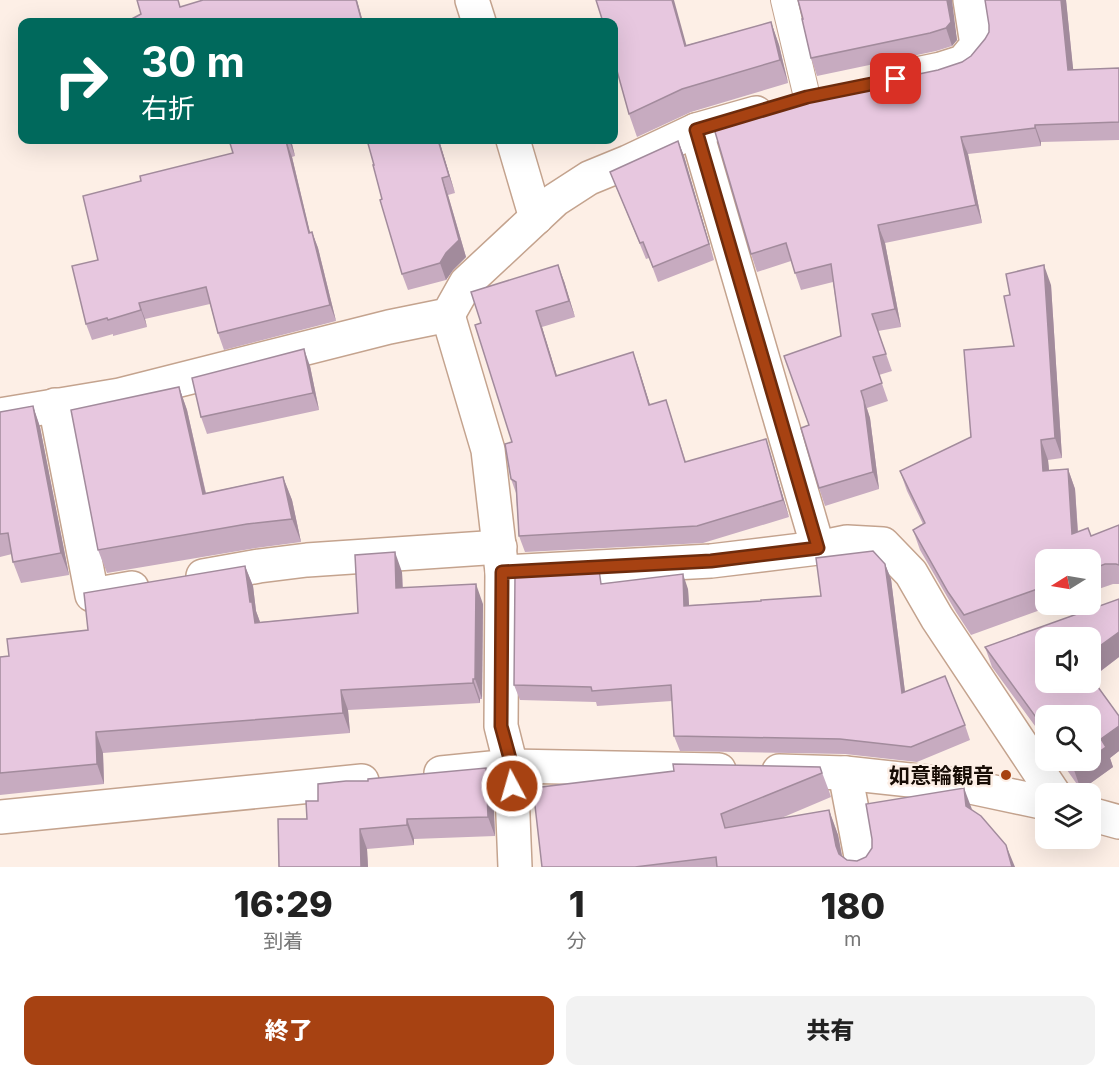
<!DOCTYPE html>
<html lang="ja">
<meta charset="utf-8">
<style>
:root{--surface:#fff;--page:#f2f2f2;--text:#222;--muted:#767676;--accent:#a74212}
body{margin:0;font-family:Inter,"Noto Sans JP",sans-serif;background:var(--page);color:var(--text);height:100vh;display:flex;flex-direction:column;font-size:22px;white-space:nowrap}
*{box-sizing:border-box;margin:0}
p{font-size:20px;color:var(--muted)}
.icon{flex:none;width:33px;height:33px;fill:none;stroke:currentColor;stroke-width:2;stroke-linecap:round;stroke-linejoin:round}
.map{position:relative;height:867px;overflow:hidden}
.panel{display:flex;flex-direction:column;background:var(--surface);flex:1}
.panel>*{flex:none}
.banner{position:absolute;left:18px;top:18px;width:600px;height:126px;border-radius:12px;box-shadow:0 6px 24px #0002;background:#00695c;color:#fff;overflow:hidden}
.needle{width:39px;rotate:259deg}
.buttons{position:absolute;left:1035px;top:549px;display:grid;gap:12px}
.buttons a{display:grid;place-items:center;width:66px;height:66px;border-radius:12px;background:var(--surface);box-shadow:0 6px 24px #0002;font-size:30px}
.pin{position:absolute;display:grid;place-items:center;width:51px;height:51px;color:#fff;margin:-26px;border-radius:12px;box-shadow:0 3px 9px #0006}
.me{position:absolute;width:66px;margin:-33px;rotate:354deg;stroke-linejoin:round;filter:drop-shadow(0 0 4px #0008)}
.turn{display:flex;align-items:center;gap:21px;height:126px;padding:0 24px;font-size:27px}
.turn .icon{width:78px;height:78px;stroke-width:2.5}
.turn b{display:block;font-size:42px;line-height:51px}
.eta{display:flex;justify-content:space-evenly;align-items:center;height:102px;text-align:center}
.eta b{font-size:36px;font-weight:800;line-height:42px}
.action{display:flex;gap:12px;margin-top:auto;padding:12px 24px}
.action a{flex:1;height:69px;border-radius:12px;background:var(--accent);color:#fff;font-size:24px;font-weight:800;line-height:69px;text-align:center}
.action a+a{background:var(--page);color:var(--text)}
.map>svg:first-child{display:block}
</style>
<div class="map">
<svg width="1119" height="867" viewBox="0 0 1119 867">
<rect width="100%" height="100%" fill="#fdefe6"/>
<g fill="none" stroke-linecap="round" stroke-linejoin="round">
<g stroke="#c4a38e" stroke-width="28">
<path id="service" d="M784,0L807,97"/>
</g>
<g stroke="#c4a38e" stroke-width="36">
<g id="minor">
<path d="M472,0L479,22"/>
<path d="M917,74L941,69L963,62L977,45L970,0"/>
<path d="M696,130L818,548L847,542L883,544L911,573L937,618L1054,794"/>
<path d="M513,140L536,218"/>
<path d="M448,315L488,450L502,572L501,726L511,766L515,867"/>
<path d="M55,405L92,595L132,588"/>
<path d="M0,415L120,395L389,327L448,315L466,283L555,200L589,178L628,162L696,130L756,113"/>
<path d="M502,572L711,561L818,548"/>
<path d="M203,576L259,566L307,560L500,547"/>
<path d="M779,771L845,773L966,786L1046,803"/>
<path d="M441,773L511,766L719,770"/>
<path d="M845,773L863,867"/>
<path d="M1090,814L1119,822"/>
<path d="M0,817L362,781"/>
</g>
</g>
<use href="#service" stroke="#fff" stroke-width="26"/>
<use href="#minor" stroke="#fff" stroke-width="33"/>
</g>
<g fill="#c7abc0">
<path d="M985,0H1066L1073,70L1119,68V140L1041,142V146L968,154L982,223L885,243L901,327L878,331L892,371L879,375L888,401L867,408L870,418L879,489L825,506L819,488L809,425L841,336L833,282L801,290L791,261L757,272L751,254L938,70L962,62L971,56L985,39L989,32V25Z"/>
<path d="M951,3L957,40L952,46L936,51L817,76L811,58L803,19Z"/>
<path d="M771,22L779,45L788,83L691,112L637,137L629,114L687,45Z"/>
<path d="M291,140L295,156L292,157L310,233L312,232L318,248L336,321L224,350L218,333L210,304L145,319L147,327L113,336V334L92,340L86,324L98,260L141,181L233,153Z"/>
<path d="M439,140L455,193L448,195L466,257L453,270L446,280L408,290L402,274L382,199Z"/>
<path d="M678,141L684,156L714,260L658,282L649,258L646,259L610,172Z"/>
<path d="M564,281L575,317L542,327L557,376L633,352L650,405L666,400L686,462L771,456L789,517L703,543L525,552L519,536L516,493L511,479L512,442L481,323Z"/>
<path d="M1051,285L1062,458L1048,460L1049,470L1068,469L1075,489L1078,531L1091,536L1119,525V584H1113L1090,592V560H1046V604H1057L971,635L956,612L920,550L913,530L923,524L907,491L900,471L971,437L1014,346Z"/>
<path d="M310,366L319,410L207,434L201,417Z"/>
<path d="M179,387L187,410L206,493L283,477L292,500L301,542L256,548L107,573L98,550Z"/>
<path d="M33,406L40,427L69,575L21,583L13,562L12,554L0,557V412Z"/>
<path d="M885,564L891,579L905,692L965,725L970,740L917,762L845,754L680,751L674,736L672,701L597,706L596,702L520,700L514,685L603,583L688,589L689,605L761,601L821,596Z"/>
<path d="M245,566L253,586L256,611L260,622L358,613L402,572L403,588L483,604L482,699H480V703L348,710L350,733L103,753L104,784L0,795V657L9,656L88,630Z"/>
<path d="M1119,599V657L1092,678L1119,716V751L1110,758L1113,767L1081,790L1060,760H1090L1046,716V741L992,667L985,647Z"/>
<path d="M820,767L829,791L831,797L779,819L829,810L838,835L842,856L847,860L857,861L972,810L1015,867H542Z"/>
<path d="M493,788L495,836L414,839V845L367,849L368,867H279L318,801Z"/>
</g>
<g fill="#a28b9c">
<path d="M356,0H357L363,22H362Z"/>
<path d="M672,0H674L693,69L685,46Z"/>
<path d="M947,0H952L957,40L952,46L946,28Z"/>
<path d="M1061,0H1066L1075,87L1068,70Z"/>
<path d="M771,22L779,45L788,83L780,60Z"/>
<path d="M1035,125L1041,142V146L1035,128Z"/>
<path d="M961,137L968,154L982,223L976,205Z"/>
<path d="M289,140H291L295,156Z"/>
<path d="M438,140H439L455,193L449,176Z"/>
<path d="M286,141L292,157L314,249L309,233Z"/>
<path d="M678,141L684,156L714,260L709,244Z"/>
<path d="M442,178L448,195L466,257L453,270L446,280L440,263Z"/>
<path d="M878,225L885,243L901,327L895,309Z"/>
<path d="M312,232L318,248L336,321L330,305Z"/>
<path d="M558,265L564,281L575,317L569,301Z"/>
<path d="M1044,265L1051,285L1062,458L1055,438Z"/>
<path d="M139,303L145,319L147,327L141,310Z"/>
<path d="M536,311L542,327L562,392L556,376Z"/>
<path d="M304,349L310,366L319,410L313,393Z"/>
<path d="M633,352L639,369L655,421L649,405Z"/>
<path d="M179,387L187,410L211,517L203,494Z"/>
<path d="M861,391L870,418L879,489L873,472Z"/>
<path d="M33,406L40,427L69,575L61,553Z"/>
<path d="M766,439L771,456L789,517L783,500Z"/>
<path d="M1041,440L1048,460L1051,490L1043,471Z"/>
<path d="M1068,469L1075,489L1079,553L1072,534Z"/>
<path d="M283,477L292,500L301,542L292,519Z"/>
<path d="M395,552L402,572L403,608L396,588Z"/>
<path d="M885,564L891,579L907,708L902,693Z"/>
<path d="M245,566L253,586L256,611L260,622L255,623L250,602Z"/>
<path d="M683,574L688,589L690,621L684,606Z"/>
<path d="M476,584L483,604L482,699L475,679Z"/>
<path d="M1119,632V657L1090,679V653Z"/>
<path d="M473,679L480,699V703L473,683Z"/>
<path d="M341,690L348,710L350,733L343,713Z"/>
<path d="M1119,726V751L1110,758L1113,767L1081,790L1074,770L1087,760H1090V758L1101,739Z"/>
<path d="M96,732L103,753L104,784L97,764Z"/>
<path d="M486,768L493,788L495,836L488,817Z"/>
<path d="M964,788L973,812L966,806Z"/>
<path d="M829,810L838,835L844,867L836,846Z"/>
<path d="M407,819L414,839V845L407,825Z"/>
<path d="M360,829L367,849L368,867H361Z"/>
<path d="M1006,845L1015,867H1012Z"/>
</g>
<g fill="#e7c7df" stroke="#a28b9c" stroke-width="1.5">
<path d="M137,0H178L180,7L203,0H356L362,22H126L141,14Z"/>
<path d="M596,0H672L685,46L771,22L780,60L682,89L629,114L614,60V22H603Z"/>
<path d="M798,0H947L951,22L946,28L930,33L811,58L802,19H803Z"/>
<path d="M985,0H1061L1068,70L1119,68V122L1035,125V128L961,137L976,205L878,225L895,309L872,314L886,354L873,357L882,383L861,391L864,401L873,472L819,488L801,428L809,425L784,356L841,336L831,264L795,273L786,243L751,254L713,125L805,98L938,70L962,62L971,56L985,39L989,32V25Z"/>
<path d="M229,140H289L286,141L309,233L312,232L330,305L218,333L206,287L139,303L141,310L108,320L107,318L86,324L72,266L98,260L83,196L141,181L140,176L233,153Z"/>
<path d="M367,140H438L449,176L442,178L459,240L446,253L440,263L402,274L380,200L382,199L373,165H374Z"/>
<path d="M678,141L709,244L653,267L643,242L640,243L610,172Z"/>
<path d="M558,265L569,301L536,311L556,376L633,352L649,405L666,400L685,462L766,439L783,500L697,526L519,536L516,482L511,479L505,444L512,442L475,325L481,323L471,292Z"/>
<path d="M1044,265L1055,438L1041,440L1043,471L1068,469L1072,534L1088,528L1091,536L1119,525V565L1116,564H1105L1090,570V560H1046V586L964,615L948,592L913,530L925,523L900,471L971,437L964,350L1014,346L1004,296L1010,295L1006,274Z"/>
<path d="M304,349L313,393L201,417L192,378Z"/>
<path d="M179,387L203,494L283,477L292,519L247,524L98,550L71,410Z"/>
<path d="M33,406L61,553L13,562L8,533L0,534V412Z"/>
<path d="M873,551L885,564L902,693L945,676L965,725L911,747L840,739L674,736L671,685L592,691L591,687L514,685L515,575L599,570L601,584L683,574L684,606L761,601V600L821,596L816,558Z"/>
<path d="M395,552L396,588L476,584L475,679H473V683L341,690L343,713L96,732L97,764L0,773V657L9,656L7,639L88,630L84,593L245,566L250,602H252L255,623L358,613L355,555Z"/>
<path d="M1119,599V632L1090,653V638H1046V682H1090V676L1119,716V726L1101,739L1106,747L1090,758V716H1046V731L985,647Z"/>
<path d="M1067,760H1087L1074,770Z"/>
<path d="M673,764L820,767L822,773L721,814L725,828L829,810L836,846L839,854L847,860L857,861L866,857L872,848V839L866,804L964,788L966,806L981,816L1006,845L1012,867H717L716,857L635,867H542L533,788L674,771Z"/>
<path d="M486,768L488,817L407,819V825L360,829L361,867H279L278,819H307L306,801H318V784L346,781H368V779Z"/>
</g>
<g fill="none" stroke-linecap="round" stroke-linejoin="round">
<g stroke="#6d2b0c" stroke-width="15">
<path id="route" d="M512,786V766L501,726L502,572L711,561L818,548L696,130L807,97L896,79"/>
</g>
<use href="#route" stroke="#a74212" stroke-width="10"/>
</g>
<circle fill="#a74212" stroke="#fdefe6" stroke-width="2" cx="1006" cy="775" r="6"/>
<g text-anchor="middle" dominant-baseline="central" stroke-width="5" stroke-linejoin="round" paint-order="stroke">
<g font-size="21" font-weight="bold" fill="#170c05" stroke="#fdefe6" text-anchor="end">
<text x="994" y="775">如意輪観音</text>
</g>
</g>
</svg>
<div class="buttons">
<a><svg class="needle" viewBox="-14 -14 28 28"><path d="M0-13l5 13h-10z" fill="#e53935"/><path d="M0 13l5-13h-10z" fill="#767676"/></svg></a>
<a><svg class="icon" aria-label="sound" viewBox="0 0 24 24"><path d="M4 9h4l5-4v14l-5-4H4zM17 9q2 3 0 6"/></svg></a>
<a><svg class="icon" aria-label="search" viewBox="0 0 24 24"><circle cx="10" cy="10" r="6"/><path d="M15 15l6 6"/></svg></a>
<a><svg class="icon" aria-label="layers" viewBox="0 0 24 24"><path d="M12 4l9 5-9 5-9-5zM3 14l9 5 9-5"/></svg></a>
</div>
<div class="pin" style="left:896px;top:79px;background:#d93025"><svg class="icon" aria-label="arrive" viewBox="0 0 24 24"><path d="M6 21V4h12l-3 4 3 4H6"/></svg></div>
<svg class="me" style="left:512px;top:786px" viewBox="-20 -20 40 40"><circle r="17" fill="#a74212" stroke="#fff" stroke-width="3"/><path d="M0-11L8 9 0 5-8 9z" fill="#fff"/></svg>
<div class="banner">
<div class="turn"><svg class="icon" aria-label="right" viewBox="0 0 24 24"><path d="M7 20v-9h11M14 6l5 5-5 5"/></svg><div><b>30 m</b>右折</div></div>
</div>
</div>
<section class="panel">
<div class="eta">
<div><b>16:29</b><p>到着</p></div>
<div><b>1</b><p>分</p></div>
<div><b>180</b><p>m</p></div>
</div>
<div class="action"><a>終了</a><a>共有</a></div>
</section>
